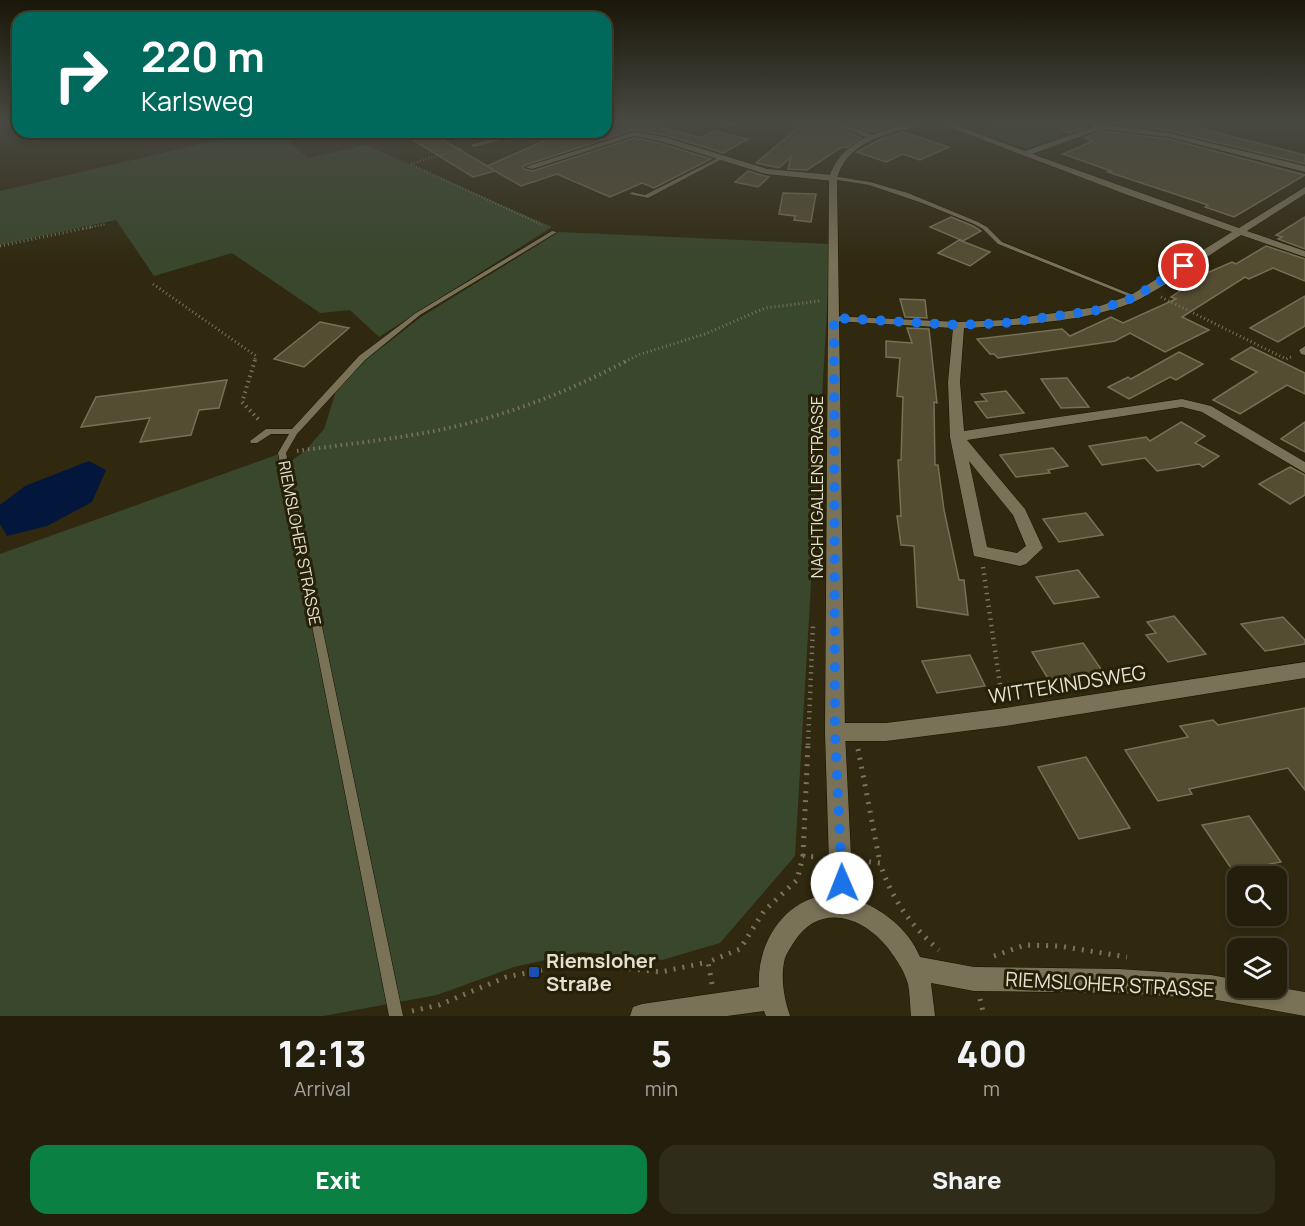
<!DOCTYPE html>
<meta charset="utf-8">
<style>
:root{--surface:#241f0c;--page:#302c1a;--text:#f1f3f6;--muted:#a3a29d;--line:#413d2d;--accent:#0b8043}
body{margin:0;font-family:Manrope,sans-serif;background:var(--page);color:var(--text);height:100vh;display:flex;flex-direction:column;font-size:22px;white-space:nowrap}
*{box-sizing:border-box;margin:0}
p{font-size:20px;color:var(--muted)}
.icon{flex:none;width:33px;height:33px;fill:none;stroke:currentColor;stroke-width:2;stroke-linecap:round;stroke-linejoin:round}
.map{position:relative;height:1016px;overflow:hidden}
.details{display:flex;flex-direction:column;background:var(--surface);flex:1}
.details>*{flex:none}
.hud{position:absolute;left:12px;top:12px;width:600px;height:126px;border-radius:18px;box-shadow:0 3px 9px #0003,0 0 0 2px var(--line);background:#00695c;color:#fff;overflow:hidden}
.buttons{position:absolute;left:1227px;top:866px;display:grid;gap:12px}
.buttons a{display:grid;place-items:center;width:60px;height:60px;border-radius:12px;background:var(--surface);box-shadow:0 3px 9px #0003,0 0 0 2px var(--line);font-size:30px}
.pin{position:absolute;display:grid;place-items:center;width:51px;height:51px;color:#fff;margin:-26px;border:3px solid #fff;border-radius:50%;box-shadow:0 2px 6px #0007}
.me{position:absolute;width:66px;margin:-33px;rotate:359deg;stroke-linejoin:round;filter:drop-shadow(0 0 4px #0008)}
.turn{display:flex;align-items:center;gap:21px;height:126px;padding:0 30px;font-size:27px}
.turn .icon{width:78px;height:78px;stroke-width:2.5}
.turn b{display:block;font-size:42px;line-height:51px}
.eta{display:flex;justify-content:space-evenly;align-items:center;height:102px;text-align:center}
.eta b{font-size:36px;font-weight:800;line-height:42px}
.button{display:flex;gap:12px;margin-top:auto;padding:12px 30px}
.button a{flex:1;height:69px;border-radius:18px;background:var(--accent);color:#fff;font-size:24px;font-weight:800;line-height:69px;text-align:center}
.button a+a{background:var(--page);color:var(--text)}
.map>svg:first-child{display:block}
</style>
<div class="map">
<svg width="1305" height="1016" viewBox="0 0 1305 1016">
<rect width="100%" height="100%" fill="#302910"/>
<g fill="#39472c">
<path d="M989,123H1038L1067,134L1025,149L980,132L997,126Z"/>
<path d="M252,132H278L308,158L366,145L552,227L379,337L350,310L320,313L232,253L154,276L116,220L0,245V191Z"/>
<path d="M559,232L831,244L795,856L720,943L662,960L581,952L514,967L437,995L323,1016H0V554L282,453L276,472L305,451L324,429L336,391L367,359L421,317Z"/>
</g>
<path fill="#03163b" d="M89,461L106,470L92,502L47,526L7,536L0,524V505L25,486Z"/>
<g fill="#544d32" stroke="#777055" stroke-width="1.5">
<path d="M606,123H645L701,138L713,131L748,139L723,153L665,135L633,130L523,166L524,169L533,171L634,138L659,143L711,159L654,188L642,183L610,197L557,174L521,186L495,171L473,177L405,135L407,132H429L494,170L487,166L564,132H606Z"/>
<path d="M804,123H831L861,138L846,148L842,147L807,170L788,169L791,157L779,168L756,163Z"/>
<path d="M850,123H881L890,127L872,132Z"/>
<path d="M1049,123H1082L1087,127L1070,133L1049,125Z"/>
<path d="M1111,123H1179L1305,155V164L1170,131Z"/>
<path d="M1101,131L1169,139L1305,175L1234,217L1205,207L1208,205L1108,172L1111,171L1063,154L1093,141L1084,138Z"/>
<path d="M903,132L949,147L920,160L903,154L886,162L857,152L879,140Z"/>
<path d="M748,171L765,176L769,177L758,187L735,182Z"/>
<path d="M783,193L816,194L811,222L794,220L795,216L779,214Z"/>
<path d="M951,217L973,226L981,231L963,241L930,227Z"/>
<path d="M1305,217V249L1278,239L1282,237L1276,235Z"/>
<path d="M959,240L990,252L970,266L938,253Z"/>
<path d="M1266,246L1305,259V281L1273,268L1249,279L1245,277L1182,317L1209,330L1165,352L1130,333L1115,341L998,358L994,354H990L977,339L1062,329L1070,336L1111,317L1123,323L1176,299L1171,297L1207,273L1232,262L1236,264Z"/>
<path d="M1305,296V326L1278,342L1250,328Z"/>
<path d="M900,299L925,300L927,318L905,317Z"/>
<path d="M320,322L349,328L304,367L274,359Z"/>
<path d="M907,328L929,329L937,403L934,402L935,465H938L944,510L959,580H964L968,615L917,607L914,546L901,545L897,516H901L898,460H901L903,397L897,396L900,358L886,357V341L912,343Z"/>
<path d="M1251,347L1305,373V394L1287,385L1240,414L1213,400L1257,372L1231,359Z"/>
<path d="M1179,352L1203,364L1176,380L1170,377L1129,399L1108,387L1128,377L1131,379Z"/>
<path d="M1067,378L1089,407L1061,408L1041,379Z"/>
<path d="M227,380L219,408L199,410L191,435L140,442L150,418L81,427L96,397Z"/>
<path d="M1006,391L1024,413L987,418L975,402L987,401L981,394Z"/>
<path d="M1181,422L1205,436L1195,443L1219,456L1203,467L1199,464L1157,471L1145,458L1102,465L1089,446L1146,437L1150,441Z"/>
<path d="M1305,422V452L1281,439Z"/>
<path d="M1053,448L1068,466L1048,470L1050,473L1016,477L1000,455Z"/>
<path d="M1290,467L1305,475V495L1290,504L1259,484Z"/>
<path d="M1086,513L1103,535L1059,542L1043,519Z"/>
<path d="M1078,570L1099,597L1054,604L1036,577Z"/>
<path d="M1174,616L1206,654L1168,662L1146,635L1156,633L1147,622Z"/>
<path d="M1283,617L1305,640V644L1265,651L1241,624Z"/>
<path d="M1083,643L1103,672L1050,682L1032,652Z"/>
<path d="M970,655L985,686L937,693L922,661Z"/>
<path d="M1305,708V790L1288,768L1189,789L1192,794L1158,801L1125,750L1188,737L1180,726L1213,720L1218,725Z"/>
<path d="M1086,757L1130,828L1079,839L1038,767Z"/>
<path d="M1249,816L1281,862L1233,871L1202,825Z"/>
</g>
<g fill="none" stroke-linecap="round" stroke-linejoin="round">
<g stroke="#181200" stroke-width="1">
<g id="lane">
<path d="M718,158L722,159L648,198L629,194L632,192L645,195Z"/>
<path d="M833,176L870,182L908,193L978,222L987,227L1002,242L1138,297L1133,298L998,244L983,229L974,224L922,203L869,185L831,179L830,178Z"/>
<path d="M552,231L557,232L420,315L365,360L297,434L286,453L403,1016H389L278,453L289,434H271L257,443H251L250,441L266,429H292L359,356L416,313Z"/>
</g>
</g>
<g stroke="#181200" stroke-width="1">
<g id="street">
<path d="M730,123H740L726,128V124Z"/>
<path d="M833,123H844L877,137L870,139Z"/>
<path d="M939,123H950L1025,151L1093,127L1084,123H1095L1169,133L1305,166V172L1169,137L1101,129L1032,154L1239,228L1305,187V194L1247,231L1305,251V257L1241,235C1207,256 1175,280 1140,299C1097,321 1013,326 964,328L960,382L964,431L1182,399L1211,406L1305,462V473L1202,412L1182,407L967,440L1025,509L1043,548L1026,564L1020,566L974,556L950,437L948,382L953,328L834,321L828,318L830,316L959,322L1005,320L1097,307L1131,295L1232,232L1125,194ZM969,461L1013,515L1026,546L1017,553L987,547Z"/>
<path d="M518,132H532L474,147L470,145Z"/>
<path d="M634,132L664,137L767,169L833,175L837,178L833,181L766,174L660,141L634,136L532,169L525,167Z"/>
<path d="M1305,346V355L1301,354L1299,350Z"/>
<path d="M1305,662V678L1005,726L886,741H835L828,738L825,732L828,726L835,723H886L1005,708Z"/>
</g>
</g>
<g stroke="#181200" stroke-width="1">
<path id="secondary" d="M912,123H925C917,127 907,129 898,131C870,139 846,149 837,178L845,732L853,898C882,909 908,928 920,957L974,967L1119,969L1211,975L1238,980V987H1276L1305,992V1016L1211,999L1119,993L974,991L931,983L935,1016H911C910,1006 910,994 908,984C904,970 896,959 888,948C863,916 819,902 794,942C791,947 787,952 785,958C780,977 784,998 790,1016H766L764,1011L727,1016H630L633,1007L642,1004L759,987C756,944 785,897 830,895L825,732L829,178C841,140 877,132 912,123Z"/>
</g>
<g stroke="#79735e" stroke-width="2" stroke-dasharray="1 2" stroke-linecap="butt">
<path d="M461,149L410,164L542,225"/>
<path d="M83,229L106,224"/>
</g>
<g stroke="#79735e" stroke-width="3" stroke-dasharray="1 3" stroke-linecap="butt">
<path d="M0,246L91,227"/>
<path d="M153,284L256,356L254,362"/>
<path d="M1161,297L1286,359L1291,357"/>
<path d="M625,362L638,355L705,334L765,308L820,301"/>
</g>
<g stroke="#79735e" stroke-width="4" stroke-dasharray="1.5 4" stroke-linecap="butt">
<path d="M255,360L242,402L260,421"/>
<path d="M297,451C341,445 386,440 429,432C498,419 567,393 628,360"/>
</g>
<g stroke="#79735e" stroke-width="4.5" stroke-dasharray="1.5 5" stroke-linecap="butt">
<path d="M983,567L1002,699"/>
<path d="M808,745L813,626"/>
</g>
<g stroke="#79735e" stroke-width="5" stroke-dasharray="2 7" stroke-linecap="butt">
<path d="M858,749L880,863"/>
<path d="M803,856L808,743"/>
<path d="M860,861L880,863C891,898 911,926 939,950"/>
<path d="M994,956L1025,945L1059,946L1127,957"/>
<path d="M712,984L708,962L740,949L764,911L797,880L803,856L819,857"/>
<path d="M980,999L984,1016"/>
<path d="M412,1011L439,1005L506,977L577,963L661,972L708,962"/>
</g>
<use href="#lane" fill="#7a7257" fill-rule="evenodd"/>
<use href="#street" fill="#7a7257" fill-rule="evenodd"/>
<use href="#secondary" fill="#7a7257" fill-rule="evenodd"/>
</g>
<linearGradient id="sky" x2="0" y2="1"><stop stop-color="#1a1709"/><stop offset="0.46" stop-color="#484942"/><stop offset="1" stop-color="#484942" stop-opacity="0"/></linearGradient>
<rect width="1305" height="265" fill="url(#sky)"/>
<g fill="none" stroke-linecap="round" stroke-linejoin="round">
<path stroke="#1a73e8" stroke-width="10" stroke-dasharray="0 18" d="M842,883L835,732L834,318L959,325L1005,323L1099,310L1135,297L1184,266"/>
</g>
<rect fill="#1a4fb4" stroke="#262006" stroke-width="2" x="528" y="966" width="12" height="12" rx="3"/>
<g text-anchor="middle" dominant-baseline="central" stroke-width="6" stroke-linejoin="round" paint-order="stroke">
<g font-size="16" fill="#e5e1d2" stroke="#262006">
<text transform="translate(817 487) rotate(-90)">NACHTIGALLENSTRASSE</text>
<text transform="translate(300 543) rotate(79)">RIEMSLOHER STRASSE</text>
</g>
<g font-size="20" fill="#e5e1d2" stroke="#262006">
<text transform="translate(1067 684) rotate(-9)">WITTEKINDSWEG</text>
<text transform="translate(1110 984) rotate(3)">RIEMSLOHER STRASSE</text>
</g>
<g font-size="20" font-weight="bold" fill="#e5e1d2" stroke="#262006" text-anchor="start">
<text x="546" y="960">Riemsloher<tspan x="546" dy="23">Straße</tspan></text>
</g>
</g>
</svg>
<div class="buttons">
<a><svg class="icon" aria-label="search" viewBox="0 0 24 24"><circle cx="10" cy="10" r="6"/><path d="M15 15l6 6"/></svg></a>
<a><svg class="icon" aria-label="layers" viewBox="0 0 24 24"><path d="M12 4l9 5-9 5-9-5zM3 14l9 5 9-5"/></svg></a>
</div>
<div class="pin" style="left:1184px;top:266px;background:#d93025"><svg class="icon" aria-label="arrive" viewBox="0 0 24 24"><path d="M6 21V4h12l-3 4 3 4H6"/></svg></div>
<svg class="me" style="left:842px;top:883px" viewBox="-20 -20 40 40"><circle r="19" fill="#fff"/><path d="M0-13L10 11 0 6-10 11z" fill="#1a73e8"/></svg>
<div class="hud">
<div class="turn"><svg class="icon" aria-label="right" viewBox="0 0 24 24"><path d="M7 20v-9h11M14 6l5 5-5 5"/></svg><div><b>220 m</b>Karlsweg</div></div>
</div>
</div>
<section class="details">
<div class="eta">
<div><b>12:13</b><p>Arrival</p></div>
<div><b>5</b><p>min</p></div>
<div><b>400</b><p>m</p></div>
</div>
<div class="button"><a>Exit</a><a>Share</a></div>
</section>
